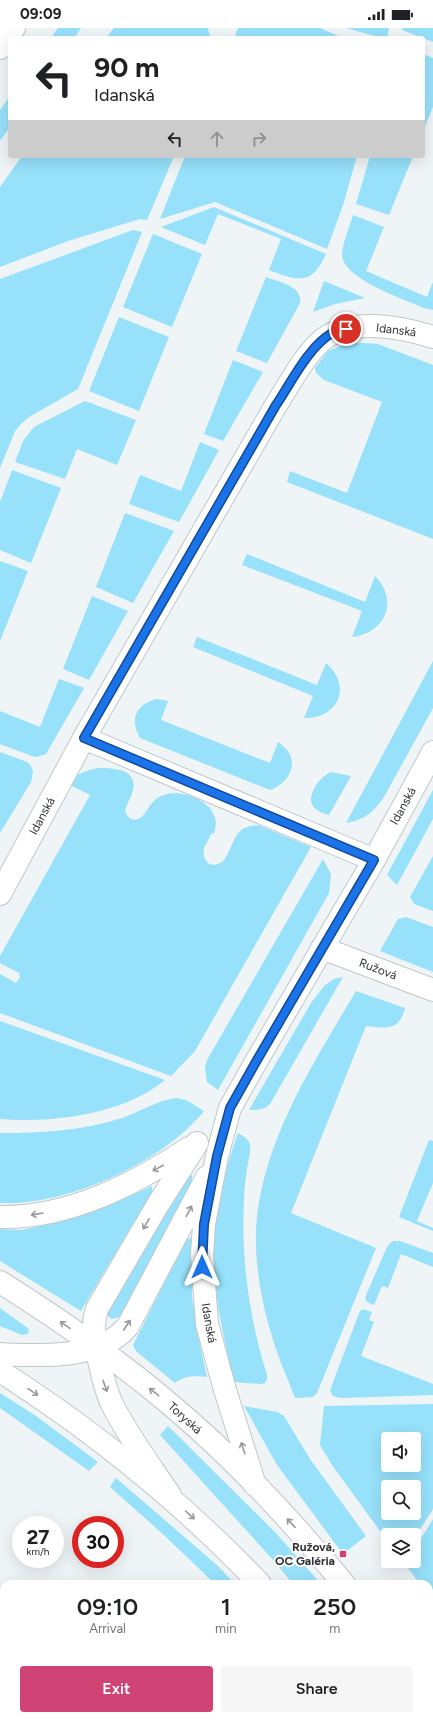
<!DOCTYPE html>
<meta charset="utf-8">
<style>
:root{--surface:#fff;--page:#f6f6f6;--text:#202124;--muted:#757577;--accent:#cf4375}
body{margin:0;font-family:Figtree,sans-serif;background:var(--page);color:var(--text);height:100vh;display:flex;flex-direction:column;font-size:15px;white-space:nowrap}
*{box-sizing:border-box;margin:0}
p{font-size:13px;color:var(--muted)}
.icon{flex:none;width:22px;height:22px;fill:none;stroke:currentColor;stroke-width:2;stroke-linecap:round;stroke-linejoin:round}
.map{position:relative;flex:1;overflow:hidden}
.details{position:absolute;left:0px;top:1552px;width:433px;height:140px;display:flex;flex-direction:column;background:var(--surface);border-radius:12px 12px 0 0;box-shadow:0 4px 16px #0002}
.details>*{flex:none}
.banner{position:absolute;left:8px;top:8px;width:417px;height:122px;border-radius:4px;box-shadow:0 4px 16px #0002;background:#fff;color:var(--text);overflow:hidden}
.controls{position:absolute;left:381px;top:1404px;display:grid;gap:8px}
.controls a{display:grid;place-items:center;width:40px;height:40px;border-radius:4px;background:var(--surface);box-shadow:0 4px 16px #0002;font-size:20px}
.speed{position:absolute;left:12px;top:1488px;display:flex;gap:8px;font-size:20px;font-weight:700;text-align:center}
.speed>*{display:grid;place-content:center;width:52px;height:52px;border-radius:50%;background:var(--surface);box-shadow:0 4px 16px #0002;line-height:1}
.speed small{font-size:10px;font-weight:400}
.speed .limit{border:6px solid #d22;background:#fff;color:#111}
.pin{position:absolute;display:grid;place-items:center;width:34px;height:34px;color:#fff;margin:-17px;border:2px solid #fff;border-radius:50%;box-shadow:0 1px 4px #0007}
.me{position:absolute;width:44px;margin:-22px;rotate:0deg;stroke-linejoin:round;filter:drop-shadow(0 0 3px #0008)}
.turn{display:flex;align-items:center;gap:14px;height:84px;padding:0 20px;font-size:18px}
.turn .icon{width:52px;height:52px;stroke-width:2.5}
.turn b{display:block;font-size:28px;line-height:34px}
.lanes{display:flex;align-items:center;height:38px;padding:0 20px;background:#0003;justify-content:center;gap:20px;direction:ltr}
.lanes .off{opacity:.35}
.eta{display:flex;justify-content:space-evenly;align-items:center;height:68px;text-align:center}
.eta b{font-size:24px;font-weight:600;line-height:28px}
.action{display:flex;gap:8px;margin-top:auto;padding:8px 20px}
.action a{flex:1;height:46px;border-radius:4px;background:var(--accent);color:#fff;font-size:16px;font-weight:600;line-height:46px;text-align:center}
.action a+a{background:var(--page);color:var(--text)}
.status{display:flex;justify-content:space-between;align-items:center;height:28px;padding:0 20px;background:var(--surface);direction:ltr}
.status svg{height:11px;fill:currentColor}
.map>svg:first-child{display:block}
</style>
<div class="status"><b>09:09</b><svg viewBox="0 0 49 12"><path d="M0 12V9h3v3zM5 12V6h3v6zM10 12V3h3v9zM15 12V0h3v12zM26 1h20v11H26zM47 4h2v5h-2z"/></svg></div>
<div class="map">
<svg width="433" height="1692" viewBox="0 0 433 1692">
<rect width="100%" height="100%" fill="#eff4f6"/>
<g fill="#97e1fb" fill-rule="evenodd">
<path d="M58,0H81L74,10H51Z"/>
<path d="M114,0H208L210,10H106Z"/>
<path d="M238,0H320L343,10H234Z"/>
<path d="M346,0H389L387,10H382Z"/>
<path d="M403,0H433V14L402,2Z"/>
<path d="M423,26L433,30V79L423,103Z"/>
<path d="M10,68V99L0,113V82Z"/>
<path d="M22,128H174L147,192L140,191L68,213L0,239V159Z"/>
<path d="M185,128H357L343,177L327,221L215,174L160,191Z"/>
<path d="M370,128H413L389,187L356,176Z"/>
<path d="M214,179L326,226C312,258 297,253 269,242L281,211L218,186L205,217L161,199Z"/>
<path d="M353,187L384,199L366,243L427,269L433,254V282L424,280C404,271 342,251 342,226C342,217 350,197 353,187Z"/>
<path d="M133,202L142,204L78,361L29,389L21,396L15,403L0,440V251Z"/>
<path d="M153,206L202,226L172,299L123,279Z"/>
<path d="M266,249C279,254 303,258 300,275L267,335L236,323Z"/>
<path d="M324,253L365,270L335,276L313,284Z"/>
<path d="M119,289L169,309L139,383L89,363Z"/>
<path d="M350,314L378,316L433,337V511L287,454L290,443L347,465L382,374L324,352L316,345L315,340L328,323Z"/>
<path d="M233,332L263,344L223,413L204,406Z"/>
<path d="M85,373L136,392L117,437L77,421L65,451L15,434L23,413L34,399Z"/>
<path d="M200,414L219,422L179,494L129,476L140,447L181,463Z"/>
<path d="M12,442L61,460L31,535L0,522V474Z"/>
<path d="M125,485L174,503L133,575L96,559Z"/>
<path d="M247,526L365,574L375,548C399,572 386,605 352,609L362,583L242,537Z"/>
<path d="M0,533L28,543L0,613Z"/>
<path d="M92,568L128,583L89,652L63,641Z"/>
<path d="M197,609L317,657L326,635C353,658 338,691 304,690L313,668L193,619Z"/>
<path d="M433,633V680L384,769C374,784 364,792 346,795Z"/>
<path d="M59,651L84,660L46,726L36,729L32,728L0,716V683L40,699Z"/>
<path d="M157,671L168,673L161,692L270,735L278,714C282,717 287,721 289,725C298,740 285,757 270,762L140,710C129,691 136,676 157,671Z"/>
<path d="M0,724L27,734L31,738L33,743L31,754L0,805Z"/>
<path d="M97,740C111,740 138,740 133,762C131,770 127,775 125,783C127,788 131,794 138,791C148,787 148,772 164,767C180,761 211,772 215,790C217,795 215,801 214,806L212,805L203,822H204C202,836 214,841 223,833C225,831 227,827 228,825C236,810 236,798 258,797L311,819L195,1023L171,1048L0,985V946L16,955L20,949L19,945L0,935V928L90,767L68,756C74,746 86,743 97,740Z"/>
<path d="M331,744L351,748L329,787C326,786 321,785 317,782C302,772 319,749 331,744Z"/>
<path d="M433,762V791L397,857L387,847Z"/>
<path d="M433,828V883L414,876L410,869Z"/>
<path d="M323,831L331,846L329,865L218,1062L207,1054L205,1040L207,1032Z"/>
<path d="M406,889L433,899V944L380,923L398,891Z"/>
<path d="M343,949L270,1076C264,1082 258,1082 249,1082L311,975L325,957L334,951Z"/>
<path d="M356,963L405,980C399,1004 386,1000 366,998L291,1185L376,1220L317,1365L313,1369L295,1370C287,1349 277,1327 271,1305C260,1269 253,1226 257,1188C267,1105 315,1033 356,963Z"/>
<path d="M0,993L165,1052C122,1087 53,1095 0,1091Z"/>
<path d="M176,1070L186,1072L204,1083C162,1135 67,1178 0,1175V1105C40,1105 80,1103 119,1091C138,1085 158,1072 176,1070Z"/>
<path d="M238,1105C243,1108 249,1111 250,1117C251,1123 249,1130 248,1135C246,1147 244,1160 244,1172C241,1231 249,1290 267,1347V1351L265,1355L260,1356L234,1354C225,1313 214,1273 214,1230C213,1188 224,1144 238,1105Z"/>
<path d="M429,1112L433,1113V1155L417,1193L433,1200V1203L399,1189Z"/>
<path d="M188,1146L192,1148V1153L127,1280L122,1288L112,1291L107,1287V1281Z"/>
<path d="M152,1158V1164L81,1283L0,1233V1201L21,1202L60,1194L108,1178Z"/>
<path d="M187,1210L191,1211L192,1214V1269L198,1307L207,1349C196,1348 185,1347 175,1355L136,1323L133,1317Z"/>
<path d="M394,1213H400L433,1225V1239L401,1226L388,1260L382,1258L374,1277L367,1274L365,1270L367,1265L386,1221L390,1215Z"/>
<path d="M0,1280L29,1301L28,1306L22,1307L0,1298Z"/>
<path d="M362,1281L372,1284L369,1292L374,1294L361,1328L433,1356V1367L341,1370L333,1368L330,1363L332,1357L359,1285Z"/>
<path d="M0,1365L36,1388L98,1434L89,1443L0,1380Z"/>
<path d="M433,1376V1481L414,1511V1507H388V1514L332,1437L320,1417L324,1378ZM388,1411H414V1437H388ZM388,1459H414V1485H388Z"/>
<path d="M244,1378L277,1384L284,1388L310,1431L366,1508L343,1526L277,1437Z"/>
<path d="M168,1398L275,1504L321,1556H293L274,1533L160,1407Z"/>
<path d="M116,1450L218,1538L235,1556H215L165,1508L110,1459Z"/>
<path d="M433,1491V1572L429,1567V1556H420L405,1536L407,1533H414V1522Z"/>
<path d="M429,1586L433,1591V1639L429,1634Z"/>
<path d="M396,1688H423L425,1692H399Z"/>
</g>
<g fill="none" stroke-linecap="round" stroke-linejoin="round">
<g stroke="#c2c7c9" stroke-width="24">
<g id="minor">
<path d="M84,710L276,377C290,356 302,331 320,314C348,288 401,299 433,309"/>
<path d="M0,866L84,710L374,832"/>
<path d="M322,920L433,962"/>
<path d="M0,1189C69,1190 133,1157 189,1120"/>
<path d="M0,1326C40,1328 100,1332 128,1298L207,1149"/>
<path d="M255,1457L225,1362L207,1296L202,1227L204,1196L217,1128L230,1080L257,1032L374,832L433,724"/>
<path d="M170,1467C150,1437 128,1408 112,1376C104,1359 101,1341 97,1323C94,1308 92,1296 97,1281L157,1178L197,1115"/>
<path d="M35,1692L36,1688"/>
</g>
</g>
<g stroke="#c2c7c9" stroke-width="24">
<g id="tertiary">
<path d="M0,20L14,0"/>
<path d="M0,1254C59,1291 118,1332 172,1378C234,1430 292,1493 344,1556"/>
<path d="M0,1343C95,1404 182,1474 260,1556"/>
<path d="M429,1662L433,1667"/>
<path d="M372,1688L375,1692"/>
</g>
</g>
<use href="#minor" stroke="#fff" stroke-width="22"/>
<use href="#tertiary" stroke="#fff" stroke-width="22"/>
</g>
<defs><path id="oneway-shaft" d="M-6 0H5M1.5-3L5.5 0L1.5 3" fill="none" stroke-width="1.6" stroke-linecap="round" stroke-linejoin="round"/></defs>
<g stroke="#979898">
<use href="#oneway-shaft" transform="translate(158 1140) rotate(152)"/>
<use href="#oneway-shaft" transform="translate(189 1183) rotate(-63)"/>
<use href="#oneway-shaft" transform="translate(37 1186) rotate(170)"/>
<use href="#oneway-shaft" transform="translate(146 1196) rotate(120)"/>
<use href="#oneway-shaft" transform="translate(65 1297) rotate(-145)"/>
<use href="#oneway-shaft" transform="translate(127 1297) rotate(-57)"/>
<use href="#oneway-shaft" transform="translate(105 1358) rotate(71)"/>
<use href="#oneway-shaft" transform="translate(33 1364) rotate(34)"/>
<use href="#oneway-shaft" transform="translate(154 1364) rotate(-142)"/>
<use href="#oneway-shaft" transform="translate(243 1420) rotate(-108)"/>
<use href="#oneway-shaft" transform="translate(190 1487) rotate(42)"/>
<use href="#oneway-shaft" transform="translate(291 1495) rotate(-133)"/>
</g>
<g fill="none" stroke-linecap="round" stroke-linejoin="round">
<g stroke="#114b97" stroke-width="10">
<path id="route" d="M202,1239L204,1196L217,1128L230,1080L257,1032L374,832L84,710L276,377C291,355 308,319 332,305C336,303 342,302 346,301"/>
</g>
<use href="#route" stroke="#1a73e8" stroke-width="7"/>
</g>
<rect fill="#cf4375" stroke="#fff" stroke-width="1.5" x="339" y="1522" width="8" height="8" rx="2"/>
<g text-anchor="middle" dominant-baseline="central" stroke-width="4" stroke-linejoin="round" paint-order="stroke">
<g font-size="12" fill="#2f3132" stroke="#fff">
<text transform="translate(396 302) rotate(7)">Idanská</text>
<text transform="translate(403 778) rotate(-61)">Idanská</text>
<text transform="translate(42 788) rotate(-62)">Idanská</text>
<text transform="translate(378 941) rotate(21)">Ružová</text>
<text transform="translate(209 1295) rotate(80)">Idanská</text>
<text transform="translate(185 1390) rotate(42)">Toryská</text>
</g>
<g font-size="12" font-weight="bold" fill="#2f3132" stroke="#fff" text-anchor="end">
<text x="335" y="1519">Ružová,<tspan x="335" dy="14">OC Galéria</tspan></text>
</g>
</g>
</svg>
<div class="controls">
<a><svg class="icon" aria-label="sound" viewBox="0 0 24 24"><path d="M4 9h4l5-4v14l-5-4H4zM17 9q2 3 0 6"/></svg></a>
<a><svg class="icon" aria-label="search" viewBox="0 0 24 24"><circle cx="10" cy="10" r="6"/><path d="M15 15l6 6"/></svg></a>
<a><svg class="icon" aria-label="layers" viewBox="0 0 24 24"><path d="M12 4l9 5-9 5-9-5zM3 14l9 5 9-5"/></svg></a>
</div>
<div class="speed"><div>27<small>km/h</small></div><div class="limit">30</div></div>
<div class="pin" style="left:346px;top:301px;background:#d93025"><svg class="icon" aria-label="arrive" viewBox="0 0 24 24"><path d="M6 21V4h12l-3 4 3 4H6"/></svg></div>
<svg class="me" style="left:202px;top:1239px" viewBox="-20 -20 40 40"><path d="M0-17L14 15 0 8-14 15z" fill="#1a73e8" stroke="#fff" stroke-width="4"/></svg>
<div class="banner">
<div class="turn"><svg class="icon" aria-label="left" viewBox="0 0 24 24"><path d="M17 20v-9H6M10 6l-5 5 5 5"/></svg><div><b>90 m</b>Idanská</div></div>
<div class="lanes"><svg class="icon" aria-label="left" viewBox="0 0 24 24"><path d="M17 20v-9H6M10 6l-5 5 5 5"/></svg><svg class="icon off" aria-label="ahead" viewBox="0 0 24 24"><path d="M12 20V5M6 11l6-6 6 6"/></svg><svg class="icon off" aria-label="right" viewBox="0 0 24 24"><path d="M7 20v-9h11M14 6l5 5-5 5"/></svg></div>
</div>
<section class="details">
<div class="eta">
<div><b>09:10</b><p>Arrival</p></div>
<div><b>1</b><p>min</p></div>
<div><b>250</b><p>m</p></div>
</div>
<div class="action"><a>Exit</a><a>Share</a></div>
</section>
</div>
